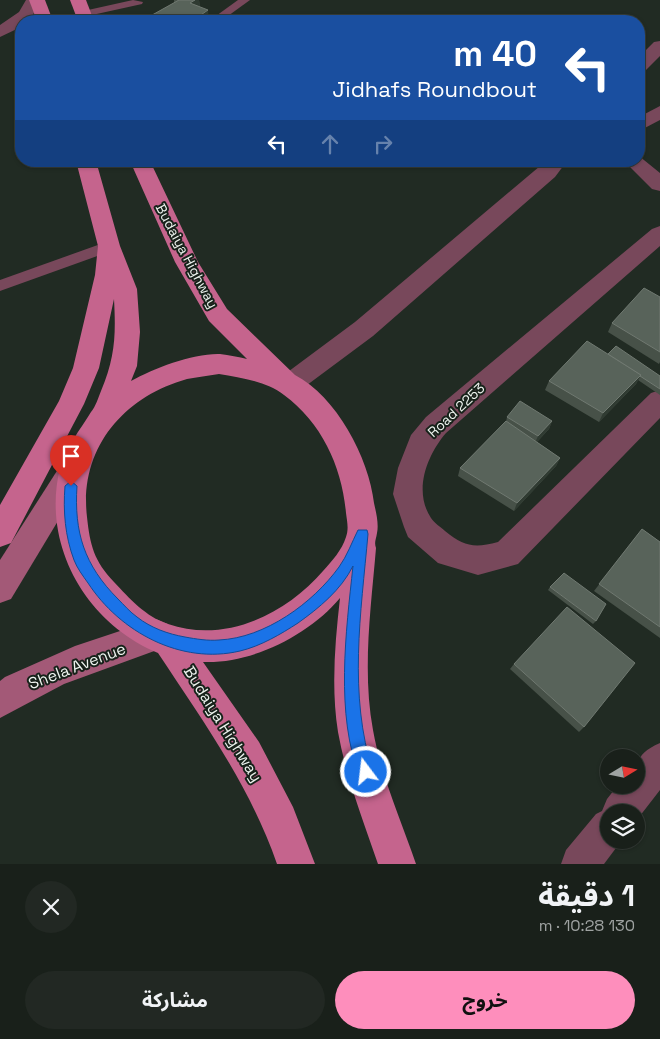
<!DOCTYPE html>
<html lang="ar">
<meta charset="utf-8">
<style>
:root{--surface:#19201a;--page:#222823;--text:#f1f3f6;--muted:#9fa3a2;--line:#373e39;--accent:#fe8ebc}
body{margin:0;font-family:"Space Grotesk","Noto Sans Arabic",sans-serif;background:var(--page);color:var(--text);direction:rtl;height:100vh;display:flex;flex-direction:column;font-size:19px;white-space:nowrap}
*{box-sizing:border-box;margin:0}
p{font-size:16px;color:var(--muted)}
.icon{flex:none;width:28px;height:28px;fill:none;stroke:currentColor;stroke-width:2;stroke-linecap:round;stroke-linejoin:round}
.map{position:relative;height:864px;overflow:hidden;direction:ltr}
.sheet{display:flex;flex-direction:column;background:var(--surface);flex:1}
.sheet>*{flex:none}
.hud{position:absolute;left:15px;top:15px;width:630px;height:152px;border-radius:20px;box-shadow:0 1px 4px #0004,0 0 0 1px var(--line);direction:rtl;background:#1a4fa0;color:#fff;overflow:hidden}
.needle{width:32px;rotate:80deg}
.controls{position:absolute;left:600px;top:749px;display:grid;gap:10px}
.controls a{display:grid;place-items:center;width:45px;height:45px;border-radius:50%;background:var(--surface);box-shadow:0 1px 4px #0004,0 0 0 1px var(--line);font-size:25px}
.pin{position:absolute;display:grid;place-items:center;width:42px;height:42px;color:#fff;margin:-51px -21px;border-radius:50% 50% 50% 0;rotate:-45deg;box-shadow:0 0 5px #0007}
.pin .icon{rotate:45deg}
.me{position:absolute;width:55px;margin:-28px;rotate:345deg;stroke-linejoin:round;filter:drop-shadow(0 0 4px #0008)}
.turn{display:flex;align-items:center;gap:18px;height:105px;padding:0 25px;font-size:22px}
.turn .icon{width:65px;height:65px;stroke-width:2.5}
.turn b{display:block;font-size:35px;line-height:42px}
.lanes{display:flex;align-items:center;height:48px;padding:0 25px;background:#0003;justify-content:center;gap:25px;direction:ltr}
.lanes .off{opacity:.35}
.round{display:grid;place-items:center;flex:none;width:52px;height:52px;border-radius:26px;background:var(--page)}
.overview{display:flex;align-items:center;justify-content:space-between;height:85px;padding:0 25px}
h1{font-size:30px;font-weight:700;line-height:38px}
.primary-button{display:flex;gap:10px;margin-top:auto;padding:10px 25px}
.primary-button a{flex:1;height:58px;border-radius:30px;background:var(--accent);color:#111;font-size:20px;font-weight:700;line-height:58px;text-align:center}
.primary-button a+a{background:var(--page);color:var(--text)}
.map>svg:first-child{display:block}
</style>
<div class="map">
<svg width="660" height="864" viewBox="0 0 660 864">
<rect width="100%" height="100%" fill="#212b23"/>
<g fill="none" stroke-linecap="round" stroke-linejoin="round">
<g fill="#78485b" fill-rule="evenodd">
<path d="M133,0L143,2L142,4L83,17L78,14L79,12Z"/>
<path d="M238,0H250L221,21H209Z"/>
<path d="M109,241L116,246L114,250L0,291V280Z"/>
</g>
<g fill="#78485b" fill-rule="evenodd">
<path d="M26,0H42L29,21H21V27L0,37V25L19,12Z"/>
<path d="M660,41V56L645,71L639,72V57L654,42Z"/>
<path d="M660,106V120L639,131V117Z"/>
<path d="M639,156L660,173V191L652,189L624,161H639Z"/>
<path d="M546,161H567L555,177L373,336L299,391L290,394L281,391L277,384L281,377L355,322Z"/>
<path d="M660,226V246L446,433C427,455 413,491 431,518C434,523 441,527 445,531C464,547 475,548 498,542L651,393L660,390V418L518,564L478,575L438,563L408,537L404,527L393,494L398,468L411,435L426,417L652,229Z"/>
<path d="M660,743V790L636,821V812H609V840H622L604,864H561L566,850L596,814L602,811L607,799L618,785H636C636,762 637,753 660,743Z"/>
</g>
<g fill="#a35977" fill-rule="evenodd">
<path d="M72,460L82,463L86,472L82,481L11,599L0,603V560L62,463Z"/>
<path d="M156,619L168,624L172,635L168,646L64,684L0,718V681L5,677L75,646Z"/>
</g>
<g fill="#c5648d" fill-rule="evenodd">
<path d="M29,0H45L53,21H37Z"/>
<path d="M70,0H86L94,21H78Z"/>
<path d="M76,161H96L120,246L137,289L140,332L137,366L131,381C154,368 194,353 220,354C229,355 239,357 247,359L209,321L175,262L130,161H150L198,262L227,309L295,375C336,396 369,458 374,503C376,512 379,524 377,533C376,540 374,542 376,548C371,608 362,670 373,730C381,776 401,820 416,864H378C363,820 346,777 338,732C331,688 335,642 340,598C309,635 252,664 203,662L259,742L293,807L315,864H277C250,786 203,721 158,653C86,623 41,545 60,468C66,447 80,430 91,412C96,406 98,398 101,391C115,357 116,336 114,299L99,368L84,404L11,543L0,547V505L59,401L73,368L95,275L98,246ZM219,374C241,378 266,381 284,395C322,423 342,467 346,513C347,521 349,529 346,537C342,550 332,561 323,571C286,614 225,644 168,624C146,617 129,598 114,582C94,561 90,545 87,517C79,449 123,397 187,379C197,377 208,376 219,374Z"/>
</g>
</g>
<g fill="#475148">
<path d="M174,0H199L200,7L209,19L206,21H145V19L174,3Z"/>
<path d="M660,297V362L659,364L608,332L612,323Z"/>
<path d="M608,354L660,376V395L638,380L636,384L599,422L545,390L549,381Z"/>
<path d="M507,417L552,421L549,429L537,442L560,458L556,466L514,511L458,476L460,468L506,422Z"/>
<path d="M642,529L660,542V638L594,591Z"/>
<path d="M550,587L596,621L593,624L548,590Z"/>
<path d="M514,664L584,727L579,732L510,669Z"/>
</g>
<g fill="#303b32">
<path d="M195,0H199L200,7L190,3Z"/>
<path d="M208,10L209,19L206,21H195V19Z"/>
<path d="M190,17V21H183Z"/>
<path d="M641,375L636,384L599,422L603,413Z"/>
<path d="M552,421L549,429L534,445L538,436Z"/>
<path d="M560,458L556,466L514,511L517,503Z"/>
</g>
<g fill="#58635a" stroke="#707971">
<path d="M179,0H195L190,3L208,10L195,19L190,17L183,21H151L145,19Z"/>
<path d="M644,288L660,297V352L612,323Z"/>
<path d="M587,341L641,375L603,413L549,381Z"/>
<path d="M616,346L660,376V389L640,376L641,375L608,354Z"/>
<path d="M520,401L552,421L538,436L507,417Z"/>
<path d="M506,421L560,458L517,503L460,468Z"/>
<path d="M642,529L660,542V627L599,584Z"/>
<path d="M564,573L606,604L596,621L550,587Z"/>
<path d="M567,607L635,663L584,727L514,664Z"/>
</g>
<path fill="#1a73e8" stroke="#114b97" d="M71,481L77,486C74,532 84,565 118,599C124,605 130,612 137,617C151,628 168,634 185,637C196,639 208,641 219,640C265,638 313,603 339,567C347,556 352,542 358,530H367L368,534C361,613 348,694 373,772L371,777L366,779L360,777C335,715 346,631 353,566C341,590 319,608 298,623C281,634 261,646 240,651C181,665 120,632 88,583C83,576 77,568 74,560C65,536 63,511 65,486Z"/>
<g text-anchor="middle" dominant-baseline="central" stroke-width="4" stroke-linejoin="round" paint-order="stroke">
<g font-size="14" fill="#edf3ee" stroke="#17221a">
<text transform="translate(187 256) rotate(62)">Budaiya Highway</text>
<text transform="translate(456 410) rotate(-43)">Road 2253</text>
</g>
<g font-size="16" fill="#edf3ee" stroke="#17221a">
<text transform="translate(77 666) rotate(-21)">Shela Avenue</text>
<text transform="translate(223 724) rotate(58)">Budaiya Highway</text>
</g>
</g>
</svg>
<div class="controls">
<a><svg class="needle" viewBox="-14 -14 28 28"><path d="M0-13l5 13h-10z" fill="#e53935"/><path d="M0 13l5-13h-10z" fill="#9fa3a2"/></svg></a>
<a><svg class="icon" aria-label="layers" viewBox="0 0 24 24"><path d="M12 4l9 5-9 5-9-5zM3 14l9 5 9-5"/></svg></a>
</div>
<div class="pin" style="left:71px;top:486px;background:#d93025"><svg class="icon" aria-label="arrive" viewBox="0 0 24 24"><path d="M6 21V4h12l-3 4 3 4H6"/></svg></div>
<svg class="me" style="left:366px;top:772px" viewBox="-20 -20 40 40"><circle r="17" fill="#1a73e8" stroke="#fff" stroke-width="3"/><path d="M0-11L8 9 0 5-8 9z" fill="#fff"/></svg>
<div class="hud">
<div class="turn"><svg class="icon" aria-label="left" viewBox="0 0 24 24"><path d="M17 20v-9H6M10 6l-5 5 5 5"/></svg><div><b>40 m</b>Jidhafs Roundbout</div></div>
<div class="lanes"><svg class="icon" aria-label="left" viewBox="0 0 24 24"><path d="M17 20v-9H6M10 6l-5 5 5 5"/></svg><svg class="icon off" aria-label="ahead" viewBox="0 0 24 24"><path d="M12 20V5M6 11l6-6 6 6"/></svg><svg class="icon off" aria-label="right" viewBox="0 0 24 24"><path d="M7 20v-9h11M14 6l5 5-5 5"/></svg></div>
</div>
</div>
<section class="sheet">
<div class="overview"><div><h1>1 دقيقة</h1><p>130 m · 10:28</p></div><a class="round"><svg class="icon" aria-label="close" viewBox="0 0 24 24"><path d="M6 6l12 12M18 6L6 18"/></svg></a></div>
<div class="primary-button"><a>خروج</a><a>مشاركة</a></div>
</section>
